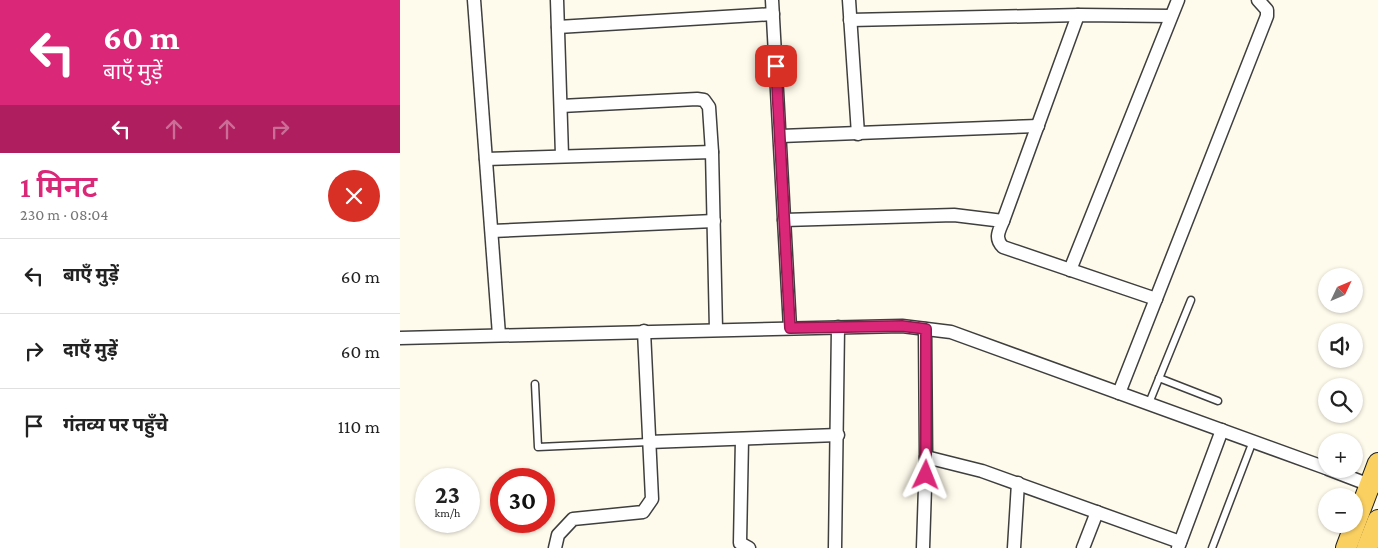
<!DOCTYPE html>
<html lang="hi">
<meta charset="utf-8">
<style>
:root{--surface:#fff;--page:#f6f6f6;--text:#222;--muted:#767676;--line:#e0e0e0;--accent:#db2777}
body{margin:0;font-family:"Crimson Pro","Noto Sans Devanagari",serif;background:var(--page);color:var(--text);height:100vh;display:flex;flex-direction:column;font-size:19px;white-space:nowrap}
*{box-sizing:border-box;margin:0}
p{font-size:16px;color:var(--muted)}
.icon{flex:none;width:28px;height:28px;fill:none;stroke:currentColor;stroke-width:2;stroke-linecap:round;stroke-linejoin:round}
.map{position:relative;flex:1;overflow:hidden}
.drawer{display:flex;flex-direction:column;background:var(--surface);width:400px}
.drawer>*{flex:none}
.banner{background:#db2777;color:#fff;overflow:hidden}
.needle{width:32px;rotate:46deg}
.tools{position:absolute;left:918px;top:268px;display:grid;gap:10px}
.tools a{display:grid;place-items:center;width:45px;height:45px;border-radius:50%;background:var(--surface);box-shadow:0 1px 4px #0004;font-size:25px}
.speed{position:absolute;left:15px;top:468px;display:flex;gap:10px;font-size:25px;font-weight:700;text-align:center}
.speed>*{display:grid;place-content:center;width:65px;height:65px;border-radius:50%;background:var(--surface);box-shadow:0 1px 4px #0004;line-height:1}
.speed small{font-size:12px;font-weight:400}
.speed .limit{border:8px solid #d22;background:#fff;color:#111}
.pin{position:absolute;display:grid;place-items:center;width:42px;height:42px;color:#fff;margin:-21px;border-radius:10px;box-shadow:0 2px 8px #0006}
.me{position:absolute;width:55px;margin:-28px;rotate:2deg;stroke-linejoin:round;filter:drop-shadow(0 0 4px #0008)}
.turn{display:flex;align-items:center;gap:18px;height:105px;padding:0 20px;font-size:22px}
.turn .icon{width:65px;height:65px;stroke-width:2.5}
.turn b{display:block;font-size:35px;line-height:42px}
.lanes{display:flex;align-items:center;height:48px;padding:0 20px;background:#0003;justify-content:center;gap:25px;direction:ltr}
.lanes .off{opacity:.35}
.round{display:grid;place-items:center;flex:none;width:52px;height:52px;border-radius:26px;background:var(--page)}
.summary{display:flex;align-items:center;justify-content:space-between;height:85px;padding:0 20px}
h1{font-size:30px;font-weight:600;line-height:38px;color:var(--accent)}
ul{padding:0;list-style:none}
li{display:flex;align-items:center;gap:15px;height:75px;padding:0 20px;border-top:1px solid var(--line)}
li div{flex:1}
li b{display:block;font-size:19px}
li em{font-style:normal}
main{display:flex;flex:1;min-height:0}
.map>svg:first-child{display:block}
</style>
<main>
<section class="drawer">
<div class="banner">
<div class="turn"><svg class="icon" aria-label="left" viewBox="0 0 24 24"><path d="M17 20v-9H6M10 6l-5 5 5 5"/></svg><div><b>60 m</b>बाएँ मुड़ें</div></div>
<div class="lanes"><svg class="icon" aria-label="left" viewBox="0 0 24 24"><path d="M17 20v-9H6M10 6l-5 5 5 5"/></svg><svg class="icon off" aria-label="ahead" viewBox="0 0 24 24"><path d="M12 20V5M6 11l6-6 6 6"/></svg><svg class="icon off" aria-label="ahead" viewBox="0 0 24 24"><path d="M12 20V5M6 11l6-6 6 6"/></svg><svg class="icon off" aria-label="right" viewBox="0 0 24 24"><path d="M7 20v-9h11M14 6l5 5-5 5"/></svg></div>
</div>
<div class="summary"><div><h1>1 मिनट</h1><p>230 m · 08:04</p></div><a class="round" style="background:#d93025;color:#fff"><svg class="icon" aria-label="close" viewBox="0 0 24 24"><path d="M6 6l12 12M18 6L6 18"/></svg></a></div>
<ul>
<li><svg class="icon" aria-label="left" viewBox="0 0 24 24"><path d="M17 20v-9H6M10 6l-5 5 5 5"/></svg><div><b>बाएँ मुड़ें</b></div><em>60 m</em></li>
<li><svg class="icon" aria-label="right" viewBox="0 0 24 24"><path d="M7 20v-9h11M14 6l5 5-5 5"/></svg><div><b>दाएँ मुड़ें</b></div><em>60 m</em></li>
<li><svg class="icon" aria-label="arrive" viewBox="0 0 24 24"><path d="M6 21V4h12l-3 4 3 4H6"/></svg><div><b>गंतव्य पर पहुँचे</b></div><em>110 m</em></li>
</ul>
</section>
<div class="map">
<svg width="978" height="548" viewBox="0 0 978 548">
<rect width="100%" height="100%" fill="#fffbec"/>
<g fill="none" stroke-linecap="round" stroke-linejoin="round">
<g stroke="#3f3f3f" stroke-width="9">
<g id="service">
<path d="M759,378L818,401"/>
<path d="M135,384L138,447L249,442"/>
<path d="M749,403L791,300"/>
<path d="M812,548L853,441"/>
</g>
</g>
<g stroke="#3f3f3f" stroke-width="15">
<g id="minor">
<path d="M74,0L99,335"/>
<path d="M157,0L162,155"/>
<path d="M372,0L390,328"/>
<path d="M449,0L458,134"/>
<path d="M450,20L680,15L771,16"/>
<path d="M158,27L373,14"/>
<path d="M161,106L297,99L304,100L309,107L312,152"/>
<path d="M381,136L638,126"/>
<path d="M86,159L312,152L316,329"/>
<path d="M384,220L554,215L603,221C599,231 594,238 603,247L756,299"/>
<path d="M603,221L678,15"/>
<path d="M92,231L314,221"/>
<path d="M670,270L778,0"/>
<path d="M0,338L502,326L551,332L926,468"/>
<path d="M719,393L867,16V10L858,0"/>
<path d="M342,439L340,543L349,548"/>
<path d="M249,442L438,435"/>
<path d="M526,457L582,471L780,542"/>
<path d="M928,469L975,487"/>
<path d="M155,548L158,535L173,519L243,512L252,499L244,331"/>
<path d="M435,548L438,327"/>
<path d="M523,548L526,457L525,329"/>
<path d="M614,548L618,483"/>
<path d="M683,548L697,512"/>
<path d="M778,548L822,430"/>
</g>
</g>
<g stroke="#1d1d1d" stroke-width="22">
<g id="primary">
<path d="M946,548L978,463"/>
<path d="M967,548L978,520"/>
</g>
</g>
<use href="#service" stroke="#fff" stroke-width="6"/>
<use href="#minor" stroke="#fff" stroke-width="12"/>
<use href="#primary" stroke="#fad061" stroke-width="20"/>
</g>
<g fill="none" stroke-linecap="round" stroke-linejoin="round">
<g stroke="#8e194d" stroke-width="12">
<path id="route" d="M376,66L390,328L502,326L526,329V475"/>
</g>
<use href="#route" stroke="#db2777" stroke-width="9"/>
</g>
</svg>
<div class="tools">
<a><svg class="needle" viewBox="-14 -14 28 28"><path d="M0-13l5 13h-10z" fill="#e53935"/><path d="M0 13l5-13h-10z" fill="#767676"/></svg></a>
<a><svg class="icon" aria-label="sound" viewBox="0 0 24 24"><path d="M4 9h4l5-4v14l-5-4H4zM17 9q2 3 0 6"/></svg></a>
<a><svg class="icon" aria-label="search" viewBox="0 0 24 24"><circle cx="10" cy="10" r="6"/><path d="M15 15l6 6"/></svg></a>
<a>+</a>
<a>−</a>
</div>
<div class="speed"><div>23<small>km/h</small></div><div class="limit">30</div></div>
<div class="pin" style="left:376px;top:66px;background:#d93025"><svg class="icon" aria-label="arrive" viewBox="0 0 24 24"><path d="M6 21V4h12l-3 4 3 4H6"/></svg></div>
<svg class="me" style="left:526px;top:475px" viewBox="-20 -20 40 40"><path d="M0-17L14 15 0 8-14 15z" fill="#db2777" stroke="#fff" stroke-width="4"/></svg>
</div>
</main>
